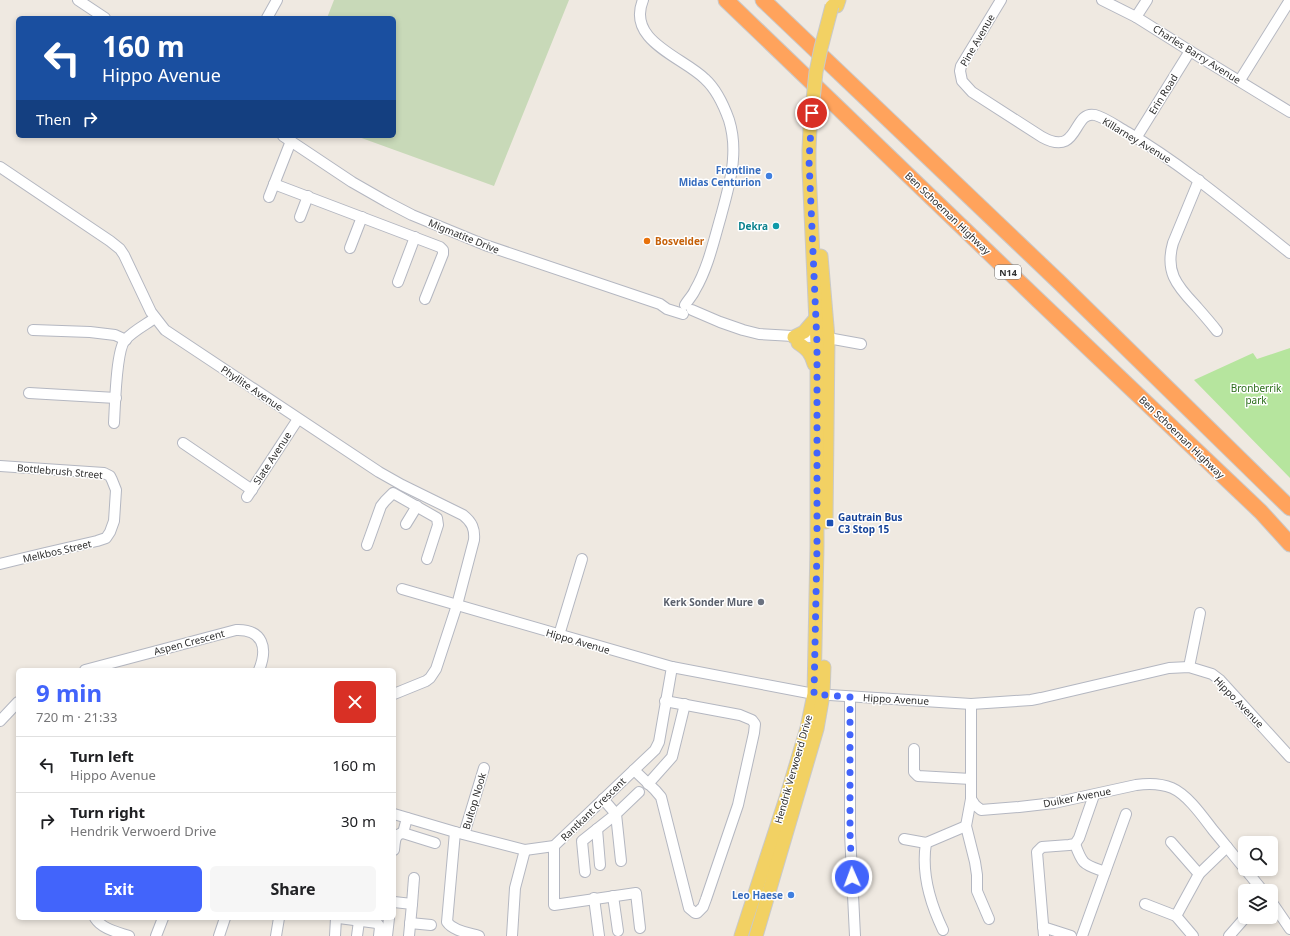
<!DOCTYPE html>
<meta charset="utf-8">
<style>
:root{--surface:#fff;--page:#f6f6f6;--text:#202124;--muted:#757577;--line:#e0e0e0;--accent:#4264fb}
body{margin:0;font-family:"Noto Sans",sans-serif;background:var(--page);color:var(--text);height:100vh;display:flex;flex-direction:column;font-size:15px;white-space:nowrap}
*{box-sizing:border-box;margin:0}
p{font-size:13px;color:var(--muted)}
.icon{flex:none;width:22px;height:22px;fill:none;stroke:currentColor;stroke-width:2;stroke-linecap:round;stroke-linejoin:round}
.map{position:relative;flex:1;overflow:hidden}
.panel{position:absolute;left:16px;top:668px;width:380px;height:252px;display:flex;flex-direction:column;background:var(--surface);border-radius:6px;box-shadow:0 2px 6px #0003}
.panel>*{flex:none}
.banner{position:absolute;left:16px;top:16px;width:380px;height:122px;border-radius:6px;box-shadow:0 2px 6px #0003;background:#1a4fa0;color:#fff;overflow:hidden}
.fabs{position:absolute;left:1238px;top:836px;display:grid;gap:8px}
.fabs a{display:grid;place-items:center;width:40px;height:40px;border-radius:6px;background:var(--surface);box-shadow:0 2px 6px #0003;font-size:20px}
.pin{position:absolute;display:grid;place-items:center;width:34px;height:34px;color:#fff;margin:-17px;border:2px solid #fff;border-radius:50%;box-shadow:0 1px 4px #0007}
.me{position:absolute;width:44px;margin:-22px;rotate:358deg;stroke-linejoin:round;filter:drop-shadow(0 0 3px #0008)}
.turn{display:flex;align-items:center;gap:14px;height:84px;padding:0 20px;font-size:18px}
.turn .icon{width:52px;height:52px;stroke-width:2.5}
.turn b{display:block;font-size:28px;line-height:34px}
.then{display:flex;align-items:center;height:38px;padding:0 20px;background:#0003;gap:8px;font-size:15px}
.round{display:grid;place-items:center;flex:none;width:42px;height:42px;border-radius:6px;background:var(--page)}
.summary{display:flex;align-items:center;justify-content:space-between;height:68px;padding:0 20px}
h1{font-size:24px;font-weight:700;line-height:30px;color:var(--accent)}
.primary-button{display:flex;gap:8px;margin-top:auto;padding:8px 20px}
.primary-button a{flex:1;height:46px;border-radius:6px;background:var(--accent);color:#fff;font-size:16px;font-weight:700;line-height:46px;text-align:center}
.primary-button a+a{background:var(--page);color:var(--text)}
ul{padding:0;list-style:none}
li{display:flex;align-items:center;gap:12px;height:56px;padding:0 20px;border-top:1px solid var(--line)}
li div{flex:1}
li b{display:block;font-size:15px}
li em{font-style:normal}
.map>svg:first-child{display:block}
</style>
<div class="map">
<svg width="1290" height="936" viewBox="0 0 1290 936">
<rect width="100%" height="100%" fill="#efe9e1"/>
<path fill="#b6e59e" d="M1290,348V478L1194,380L1253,353L1257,359Z"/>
<path fill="#c8d9b8" d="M334,0H569L494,186L356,136H394V18H327Z"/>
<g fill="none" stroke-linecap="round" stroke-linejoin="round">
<g stroke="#b4b7c1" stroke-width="12">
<g id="minor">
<path d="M78,0L105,18"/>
<path d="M643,0C626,41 683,57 705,79C716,89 724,106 729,120C733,133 734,146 733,159C732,178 726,197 721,216C714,240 708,268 695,290C693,295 688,300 685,305"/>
<path d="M1001,0L961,66L960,71L962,81L972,92L1042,137C1080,158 1072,110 1095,115C1104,117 1118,127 1127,132C1186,167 1237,211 1290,253"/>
<path d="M1102,0L1136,17L1190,51L1290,112"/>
<path d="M1136,17L1147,0"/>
<path d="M267,18L277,0"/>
<path d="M1240,80L1290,0"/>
<path d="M283,136L352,182L387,202L412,215L485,245L660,304L667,309L683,314"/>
<path d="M1136,138L1190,51"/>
<path d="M0,167L110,241L120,249L124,255L151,312L165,330L379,472L402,485L463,515C472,522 475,529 474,540L457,605L436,669L430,678L426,681L394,694"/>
<path d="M1199,180L1173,243C1165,271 1176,285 1195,305C1202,313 1210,322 1217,331"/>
<path d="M274,184L440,247L443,250V254L425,299"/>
<path d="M269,197L291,141"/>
<path d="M300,217L308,196"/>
<path d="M350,248L362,217"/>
<path d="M398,282L415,237"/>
<path d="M692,310L720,322L743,330L759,334L828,338L861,344"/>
<path d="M33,330L90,332L115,335L126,340"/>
<path d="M29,393L116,398"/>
<path d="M114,423C115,406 116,351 125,340C133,331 145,325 155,318"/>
<path d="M183,443L252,490"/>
<path d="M0,466L104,473L110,476L112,480L116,490L114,521L110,532L106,538L97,541L45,553L0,564"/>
<path d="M247,497L298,419"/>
<path d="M406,524L417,506"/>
<path d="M367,545L381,506L385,501L393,493L437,518L438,525L427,559"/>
<path d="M402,589L672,667L814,694L971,704L1031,700L1041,698L1169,668L1189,667L1212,674L1220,680L1290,757"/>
<path d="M559,635L582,559"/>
<path d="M1189,667L1200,613"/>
<path d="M85,670L236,630C263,629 268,648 259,670"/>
<path d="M850,697V833L855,936"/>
<path d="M971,704V799L975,805L981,810L1019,807L1054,803L1136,785C1149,783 1160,783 1172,788C1188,795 1203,817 1213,830C1224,843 1234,856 1245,869"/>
<path d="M0,721L18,702"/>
<path d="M914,749V772L918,776L971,779"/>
<path d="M634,770L655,790L661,797L689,908L695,913H697L703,907L706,899L738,805L754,733L755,724L752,720L740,715L665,701"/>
<path d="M648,784L672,757L685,704"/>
<path d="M971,799L966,826L975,862L977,875V891L989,919"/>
<path d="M394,814L455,832L525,850L554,846L655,750L659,742L672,667"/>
<path d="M407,818L403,833L435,843"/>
<path d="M597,829L600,865"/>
<path d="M455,832L447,922C453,931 469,933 479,936"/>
<path d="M464,834L484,768"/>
<path d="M904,839L926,843L966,826"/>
<path d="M1171,842L1199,874"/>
<path d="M926,843C921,874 930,903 943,930"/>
<path d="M1075,844C1083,866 1084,864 1105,872"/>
<path d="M554,846V905L636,893L640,928"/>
<path d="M394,850C395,843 394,834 403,833"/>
<path d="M621,861L616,814L639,792"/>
<path d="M1245,869L1263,891"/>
<path d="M585,872L582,841L616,814L603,799"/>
<path d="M613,896L618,931"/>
<path d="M594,898L599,936"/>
<path d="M1271,901L1290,929"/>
<path d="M394,902L412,904L409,936"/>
<path d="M412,904L414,878"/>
<path d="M1145,904L1176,916L1193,936"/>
<path d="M1176,916L1199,874L1227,847"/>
<path d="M95,918C102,929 117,932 129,936"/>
<path d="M339,918L377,923L380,927L379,936"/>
<path d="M410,923L431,925"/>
<path d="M1043,927L1071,936"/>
<path d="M156,936L163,918"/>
<path d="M219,936L225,918"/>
<path d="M276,936L279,918"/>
<path d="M335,936L336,918"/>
<path d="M357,936L359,921"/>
<path d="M387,936L389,918"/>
<path d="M512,936L515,888L525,850"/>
<path d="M1044,936L1037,852L1042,847L1069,845L1075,844L1079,838L1094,795"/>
<path d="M1082,936L1126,814"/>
<path d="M1229,936L1243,920"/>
</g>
</g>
<g stroke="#c9c9c9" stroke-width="15">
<g id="major">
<path d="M837,6L839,0"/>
<path d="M821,256L828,338L826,522"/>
<path d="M794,337L804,332L816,318"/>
<path d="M798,343C807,349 811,353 814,364"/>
<path d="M741,936L787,795L807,728L814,694L817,547V344L809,169V150L810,128"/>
<path d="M756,936L817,729L823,695L824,667"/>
</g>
</g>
<g stroke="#c9c9c9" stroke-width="17">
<g id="highway">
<path d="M726,0L1039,301L1261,512L1290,544"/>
<path d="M763,0L1059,282L1290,508"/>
</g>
</g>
<use href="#minor" stroke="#fff" stroke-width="10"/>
<use href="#major" stroke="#f2d163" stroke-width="13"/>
<use href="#highway" stroke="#ffa35c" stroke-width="15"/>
<g stroke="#c9c9c9" stroke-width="15" stroke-linecap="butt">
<path id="major-bridge" d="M810,128L816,72L821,48L832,6"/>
</g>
<use href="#major-bridge" stroke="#f2d163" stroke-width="13"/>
</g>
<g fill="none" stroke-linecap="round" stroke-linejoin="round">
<path stroke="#4264fb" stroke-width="7" stroke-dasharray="0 12.6" d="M812,113L809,160L817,344V547L814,694L850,697V833L852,877"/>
</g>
<g fill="#3f7fe0" stroke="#fff" stroke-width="1.5">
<circle cx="769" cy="176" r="4"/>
<circle cx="791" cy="895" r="4"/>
</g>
<circle fill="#0f9aa8" stroke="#fff" stroke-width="1.5" cx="776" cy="226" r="4"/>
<circle fill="#e8710a" stroke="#fff" stroke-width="1.5" cx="647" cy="241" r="4"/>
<rect fill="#1a4fb4" stroke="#fff" stroke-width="1.5" x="826" y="519" width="8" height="8" rx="2"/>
<circle fill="#6b7280" stroke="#fff" stroke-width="1.5" cx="761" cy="602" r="4"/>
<g text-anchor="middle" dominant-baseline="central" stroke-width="3" stroke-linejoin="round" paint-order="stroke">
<rect fill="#fff" stroke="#6d6d6d" stroke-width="1" x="995" y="265" width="26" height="14" rx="3"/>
<g font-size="9" font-weight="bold" fill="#2e2e2e">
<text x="1008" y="272">N14</text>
</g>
<g font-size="10" fill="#2e2e2e" stroke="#fff">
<text transform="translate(977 40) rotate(-60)">Pine Avenue</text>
<text transform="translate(1197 54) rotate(32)">Charles Barry Avenue</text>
<text transform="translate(1163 94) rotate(-58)">Erin Road</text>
<text transform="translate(1137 140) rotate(31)">Killarney Avenue</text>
<text transform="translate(948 213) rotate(44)">Ben Schoeman Highway</text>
<text transform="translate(464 236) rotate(22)">Migmatite Drive</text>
<text transform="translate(252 388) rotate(34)">Phyllite Avenue</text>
<text transform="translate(1182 437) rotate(44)">Ben Schoeman Highway</text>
<text transform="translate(272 458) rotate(-57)">Slate Avenue</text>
<text transform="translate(60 471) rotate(5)">Bottlebrush Street</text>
<text transform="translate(57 551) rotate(-13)">Melkbos Street</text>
<text transform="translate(578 641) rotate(16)">Hippo Avenue</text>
<text transform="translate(189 642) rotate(-15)">Aspen Crescent</text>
<text transform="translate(896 699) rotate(3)">Hippo Avenue</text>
<text transform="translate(1239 702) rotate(46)">Hippo Avenue</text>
<text transform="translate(793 769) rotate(-74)">Hendrik Verwoerd Drive</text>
<text transform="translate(1077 797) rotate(-11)">Duiker Avenue</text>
<text transform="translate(474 801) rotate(-73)">Bultop Nook</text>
<text transform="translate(593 809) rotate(-44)">Rantkant Crescent</text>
</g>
<g font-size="10" font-weight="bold" fill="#366cbe" stroke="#fff" text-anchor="end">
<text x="761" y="170">Frontline<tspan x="761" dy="12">Midas Centurion</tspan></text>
<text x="783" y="895">Leo Haese</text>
</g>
<g font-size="10" font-weight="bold" fill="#0d838f" stroke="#fff" text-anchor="end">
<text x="768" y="226">Dekra</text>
</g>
<g font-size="10" font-weight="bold" fill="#c56008" stroke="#fff" text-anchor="start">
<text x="655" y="241">Bosvelder</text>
</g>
<g font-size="10" fill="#2c6e1b" stroke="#fff">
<text x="1256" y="388">Bronberrik<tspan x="1256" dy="12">park</tspan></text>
</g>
<g font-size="10" font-weight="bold" fill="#164399" stroke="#fff" text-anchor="start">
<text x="838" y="517">Gautrain Bus<tspan x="838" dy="12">C3 Stop 15</tspan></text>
</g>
<g font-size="10" font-weight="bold" fill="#5b616d" stroke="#fff" text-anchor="end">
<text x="753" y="602">Kerk Sonder Mure</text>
</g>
</g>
</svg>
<div class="fabs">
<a><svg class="icon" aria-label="search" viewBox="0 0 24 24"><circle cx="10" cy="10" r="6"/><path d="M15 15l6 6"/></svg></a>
<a><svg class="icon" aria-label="layers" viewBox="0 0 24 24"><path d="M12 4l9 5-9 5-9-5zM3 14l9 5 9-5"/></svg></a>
</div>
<div class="pin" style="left:812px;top:113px;background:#d93025"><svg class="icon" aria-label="arrive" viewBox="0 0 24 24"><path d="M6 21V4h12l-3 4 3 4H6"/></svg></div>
<svg class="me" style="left:852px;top:877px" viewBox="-20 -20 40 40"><circle r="17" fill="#4264fb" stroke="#fff" stroke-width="3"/><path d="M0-11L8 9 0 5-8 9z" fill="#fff"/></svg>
<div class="banner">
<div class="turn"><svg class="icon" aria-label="left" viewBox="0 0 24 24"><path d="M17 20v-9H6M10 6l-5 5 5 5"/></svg><div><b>160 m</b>Hippo Avenue</div></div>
<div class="then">Then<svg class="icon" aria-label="right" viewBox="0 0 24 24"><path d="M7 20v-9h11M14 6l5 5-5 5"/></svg></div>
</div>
<section class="panel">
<div class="summary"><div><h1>9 min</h1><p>720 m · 21:33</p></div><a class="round" style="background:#d93025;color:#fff"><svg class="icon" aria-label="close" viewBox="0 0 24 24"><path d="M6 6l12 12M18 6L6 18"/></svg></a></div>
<ul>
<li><svg class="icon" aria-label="left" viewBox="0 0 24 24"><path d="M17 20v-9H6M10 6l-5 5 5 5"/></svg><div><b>Turn left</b><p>Hippo Avenue</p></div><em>160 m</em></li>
<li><svg class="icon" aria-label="right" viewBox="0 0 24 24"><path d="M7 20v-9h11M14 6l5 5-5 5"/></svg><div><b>Turn right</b><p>Hendrik Verwoerd Drive</p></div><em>30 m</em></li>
</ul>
<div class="primary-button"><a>Exit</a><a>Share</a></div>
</section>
</div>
